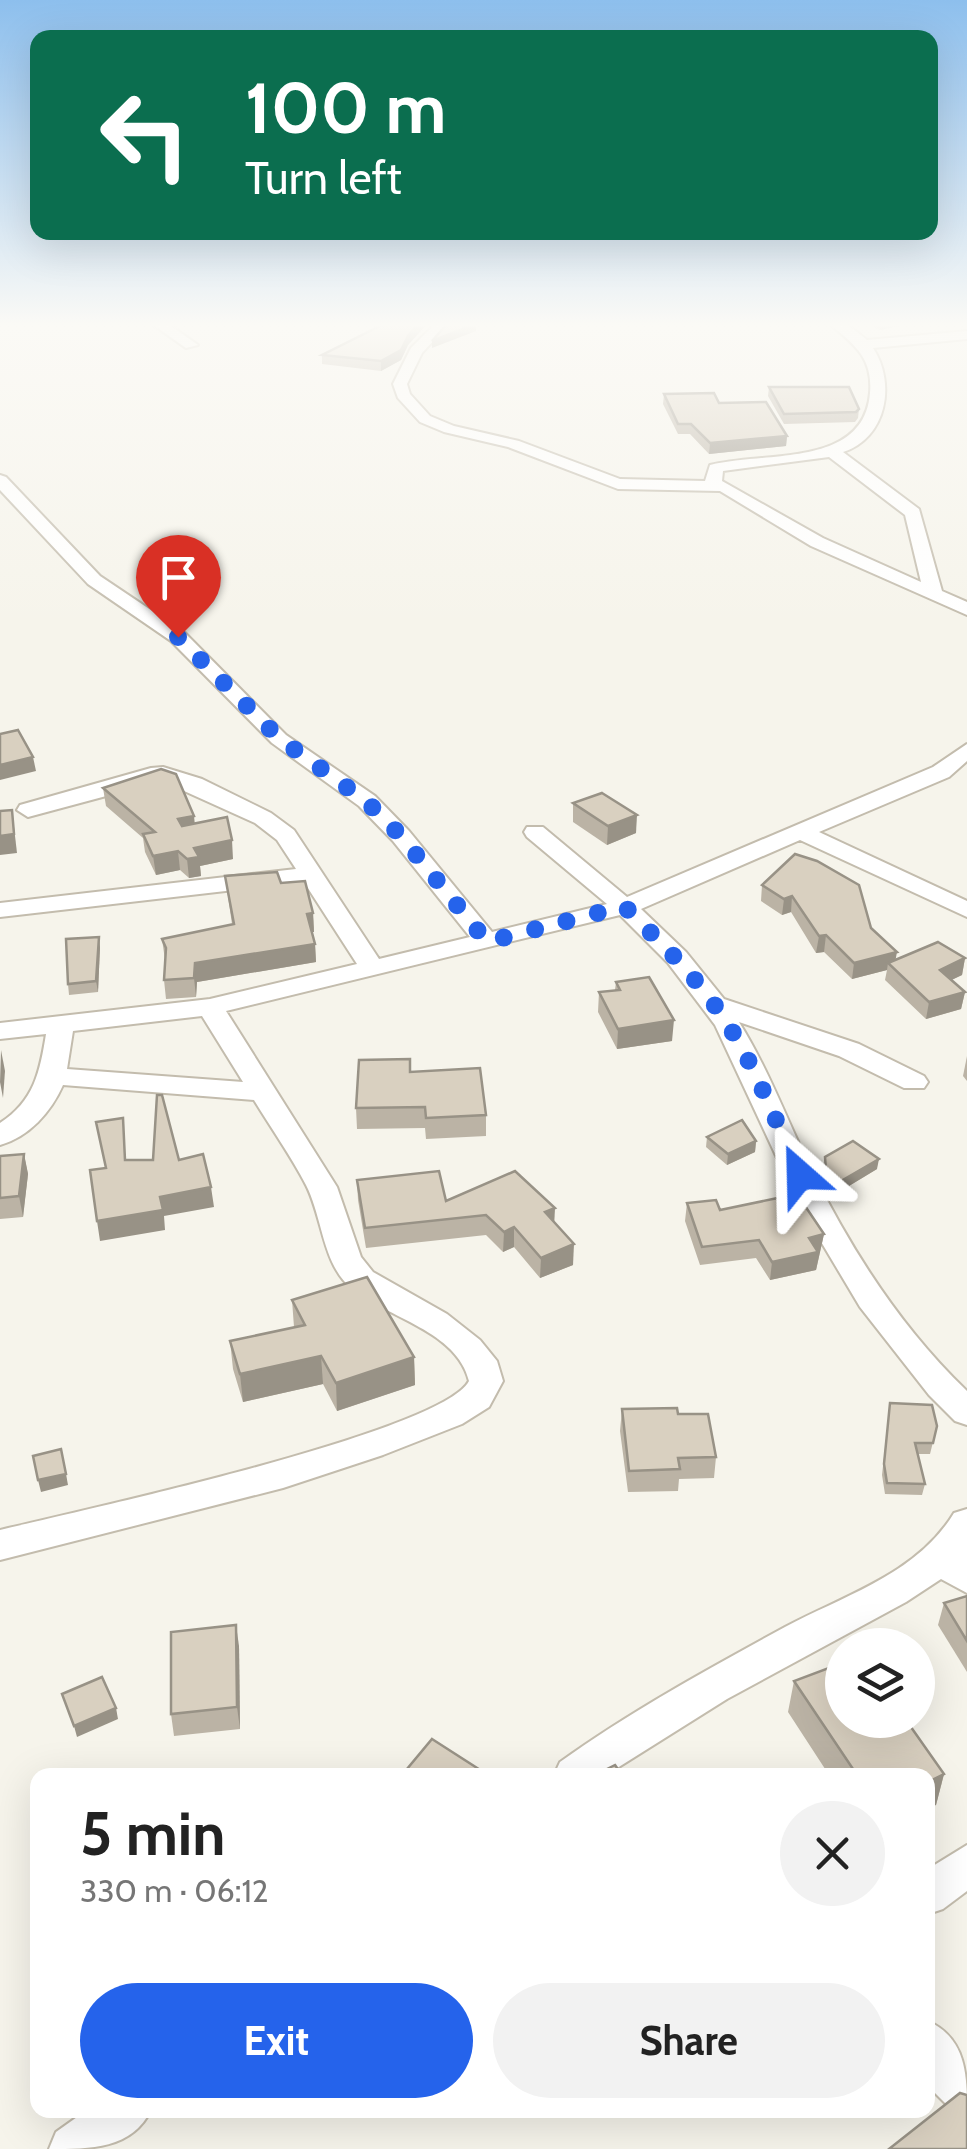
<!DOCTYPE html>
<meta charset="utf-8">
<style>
:root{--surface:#fff;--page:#f2f2f2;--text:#222;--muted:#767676;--accent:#2563eb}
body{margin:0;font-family:Cabin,sans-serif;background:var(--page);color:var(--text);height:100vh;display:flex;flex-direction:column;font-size:38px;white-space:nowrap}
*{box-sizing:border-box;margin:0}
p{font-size:32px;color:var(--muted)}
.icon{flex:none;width:55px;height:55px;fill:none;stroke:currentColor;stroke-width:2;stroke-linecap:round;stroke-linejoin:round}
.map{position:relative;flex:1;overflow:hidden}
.panel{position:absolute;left:30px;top:1768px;width:905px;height:350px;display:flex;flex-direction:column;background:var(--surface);border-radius:20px;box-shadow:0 10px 40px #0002}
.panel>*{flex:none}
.hud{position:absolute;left:30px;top:30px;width:908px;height:210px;border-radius:20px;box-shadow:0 10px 40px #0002;background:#0b6e4f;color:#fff;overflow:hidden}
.buttons{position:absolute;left:825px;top:1628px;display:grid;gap:20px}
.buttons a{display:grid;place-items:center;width:110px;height:110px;border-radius:50%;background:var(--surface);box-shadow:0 10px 40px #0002;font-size:50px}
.pin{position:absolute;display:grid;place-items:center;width:85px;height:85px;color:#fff;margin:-102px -42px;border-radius:50% 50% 50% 0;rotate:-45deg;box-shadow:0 0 10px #0007}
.pin .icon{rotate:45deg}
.me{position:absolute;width:110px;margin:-55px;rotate:335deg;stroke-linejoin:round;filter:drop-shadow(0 0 8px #0008)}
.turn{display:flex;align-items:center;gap:35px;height:210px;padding:0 50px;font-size:45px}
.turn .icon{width:130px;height:130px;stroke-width:2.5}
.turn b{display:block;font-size:70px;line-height:85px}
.round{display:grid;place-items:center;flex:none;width:105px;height:105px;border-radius:52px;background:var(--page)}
.overview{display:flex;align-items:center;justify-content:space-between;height:170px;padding:0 50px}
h1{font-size:60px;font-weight:700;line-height:75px}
.cta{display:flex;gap:20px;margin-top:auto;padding:20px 50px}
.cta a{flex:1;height:115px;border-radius:60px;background:var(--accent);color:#fff;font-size:40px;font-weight:700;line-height:115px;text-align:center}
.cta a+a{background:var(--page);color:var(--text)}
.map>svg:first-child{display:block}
</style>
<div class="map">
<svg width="967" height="2149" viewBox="0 0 967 2149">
<rect width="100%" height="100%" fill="#f6f4eb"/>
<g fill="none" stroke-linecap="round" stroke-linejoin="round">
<g stroke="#c3bcad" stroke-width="4">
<g id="street">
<path d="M152,324H168L198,345L186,348Z"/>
<path d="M435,324H449L422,353L407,384L410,394L430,416L454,426L519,441L620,479L705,481L710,465C766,451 864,468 870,393C873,357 854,345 830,324H847L867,340L967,331V339L873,348C896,383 887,438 843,452L919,509L942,591L967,602V615L811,546L720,491L618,489L508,447L444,432L420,422L398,398L393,384L411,348ZM829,457L905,515L921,582L823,538L722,481L723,471Z"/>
<path d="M0,475L6,477L100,576L185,633L286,735L375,796L409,831L492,932L607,904L527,837L524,832L527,827H543L627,897L933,767L967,744V761L949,777L819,832L967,901V917L800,840L641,909L686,952L724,999L859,1044L924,1076L928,1082L924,1088H904L839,1056L739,1022C769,1070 788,1123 813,1173C853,1253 902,1329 967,1391V1425L955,1421L929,1395L860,1307L798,1203L715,1025L668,963L620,915L226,1011L337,1187L361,1257L373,1272L447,1314L480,1340L497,1361L503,1381L489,1407L462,1424L383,1455L283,1488L0,1560V1530C74,1512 441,1433 469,1381C457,1331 388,1318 352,1289C322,1264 323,1218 306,1185C291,1156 271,1128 254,1100L63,1085C51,1112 29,1137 0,1145V1123C34,1101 40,1072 46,1034L0,1039V1023L210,999L357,964L304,882L0,917V903L296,869L277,840L255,823L162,781L28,817L17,810L20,805L151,768L163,767L202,779L271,813L294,830L379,959L470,937L393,841L359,806L272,743L171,641L88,584L0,490ZM202,1016L243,1082L67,1069L73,1031Z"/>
<path d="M967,1509V1593L941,1579L906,1602L727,1699L606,1775H554L560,1762C631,1711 708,1669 785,1627C845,1595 917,1574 954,1513Z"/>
<path d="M967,1845V1891L943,1909L928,1914V1869Z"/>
<path d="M928,2021C967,2039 967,2076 967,2114L950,2108L928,2086Z"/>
<path d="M87,2110H151C132,2149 91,2149 49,2149L56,2132Z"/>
</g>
</g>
<use href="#street" fill="#fff" fill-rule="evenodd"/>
</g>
<g fill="#bbb3a5">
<path d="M384,324H427L408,345L401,360L381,371L322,364V355Z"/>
<path d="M867,324H909L880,330Z"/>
<path d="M769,387L859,409L858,418L855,422L784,424L768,396Z"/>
<path d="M664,394L719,403L787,436L786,446L709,454L690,434H678L663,404Z"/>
<path d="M103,788L195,824L233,859L200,866L201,876L189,878L180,870L156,875L145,852L143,838L106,806Z"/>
<path d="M573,803L636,833L607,845L573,822Z"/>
<path d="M795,854L871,928L896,960L965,958L962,975L951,980L965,992L961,1009L926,1019L885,980L887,970L852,979L824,952L816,953L791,912L782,915L761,901L762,885Z"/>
<path d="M225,876L281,883L313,913L314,932H312L315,944L316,962L197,982L196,997L166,999L164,980L165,960L162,939L232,924Z"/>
<path d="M100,947L98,992L69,995L68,984Z"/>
<path d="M616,982L672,1041L617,1049L598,1012L599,992L615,990Z"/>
<path d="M967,1056V1081L963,1076Z"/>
<path d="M410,1072L486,1115V1136L426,1139L425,1128L357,1129L356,1108Z"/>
<path d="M707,1137L756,1141L755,1152L727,1165L706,1147Z"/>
<path d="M24,1154L28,1174L23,1217L0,1219V1156Z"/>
<path d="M825,1157L877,1169L839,1192L824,1181Z"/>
<path d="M357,1180L446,1201L554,1222L573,1265L540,1278L514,1247L503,1252L486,1235L366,1248L358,1200Z"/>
<path d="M687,1203L824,1234L816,1270L770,1280L756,1258L700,1265L685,1221Z"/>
<path d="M292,1300L414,1357L415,1385L337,1411L323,1384L243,1402L233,1369L230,1341L294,1327Z"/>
<path d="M890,1403L937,1426L930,1454H918L925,1484L922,1495L885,1494L882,1475Z"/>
<path d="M622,1409L678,1414L716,1457L714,1478L679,1479L678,1491L628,1492L620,1431Z"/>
<path d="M967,1596V1672L938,1625L944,1603Z"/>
<path d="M239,1646L240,1729L174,1736L171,1714Z"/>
<path d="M794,1681L944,1774L936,1805L928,1775H829L788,1712Z"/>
</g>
<g fill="#989286">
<path d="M418,324H427L408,345L401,360L381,371V361Z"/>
<path d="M476,324V331L432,348V341Z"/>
<path d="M881,324H909L880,330Z"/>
<path d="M787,436L786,446L709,454L710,443Z"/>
<path d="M33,757L36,771L0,780V765Z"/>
<path d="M12,810L17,853L0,855V836Z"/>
<path d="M637,815L636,833L607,845L608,826Z"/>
<path d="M194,816L196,835L180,837L178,819Z"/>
<path d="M232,840L233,859L200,866L201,876L189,878L187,859L194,848Z"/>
<path d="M178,851L180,870L156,875L153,856Z"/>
<path d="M792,896L791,912L782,915L784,899Z"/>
<path d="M313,913L314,932H308L307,914Z"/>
<path d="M826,935L824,952L816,953L819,936Z"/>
<path d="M99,937L100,947L98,992L96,981Z"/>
<path d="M315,944L316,962L197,982L196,997L194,978L195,963Z"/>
<path d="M897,952L894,968L888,963L887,970L852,979L854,963Z"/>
<path d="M965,958L962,975L937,987L940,970Z"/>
<path d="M965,992L961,1009L926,1019L929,1002Z"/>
<path d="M674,1020L672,1041L617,1049L618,1029Z"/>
<path d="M1,1050L5,1071L3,1098L0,1082Z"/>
<path d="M756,1141L755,1152L727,1165L728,1154Z"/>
<path d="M24,1154L28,1174L23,1217L19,1196Z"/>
<path d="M879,1159L877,1169L839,1192L841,1181Z"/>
<path d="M211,1187L214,1207L164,1216L165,1230L100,1241L97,1221L160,1197Z"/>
<path d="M555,1208L554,1228L545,1212Z"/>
<path d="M514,1227V1247L503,1252L504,1232Z"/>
<path d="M824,1234L816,1270L770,1280L772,1262L809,1238Z"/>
<path d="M574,1244L573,1265L540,1278L541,1258Z"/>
<path d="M321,1356L323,1384L243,1402L240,1374Z"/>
<path d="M414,1357L415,1385L337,1411L336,1383Z"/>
<path d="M66,1474L68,1485L41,1492L38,1480Z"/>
<path d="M236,1625L239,1646L240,1729L237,1707Z"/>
<path d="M116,1708L118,1719L77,1737L74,1726Z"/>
<path d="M944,1774L936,1805L928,1809V1782Z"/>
</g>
<g fill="#d9d0c0" stroke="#989286" stroke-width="2.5">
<path d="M384,324H418L408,336L401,350L381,361L322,355Z"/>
<path d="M447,324H475L432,341Z"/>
<path d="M769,387H849L859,409L856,412L784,414Z"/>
<path d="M714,393L719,403L766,402L787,436L710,443L691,424H678L664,394Z"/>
<path d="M18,730L33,757L0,765V734Z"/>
<path d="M161,769L176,774L194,816L178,819L182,826L227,817L232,840L194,848L199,857L187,859L178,851L153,856L143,834L155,832L103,788Z"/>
<path d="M602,793L637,815L608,826L573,803Z"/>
<path d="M12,810L14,834L0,836V811Z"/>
<path d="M795,854L817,861L859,885L871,928L897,952L854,963L826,935L819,936L792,896L784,899L762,885Z"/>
<path d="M277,872L281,883L305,881L313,913L307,914L315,944L195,963L194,978L164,980L166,948L162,939L234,924L225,876Z"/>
<path d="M99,937L96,981L68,984L66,939Z"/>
<path d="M938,942L965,958L940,970L965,992L929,1002L888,963Z"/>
<path d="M649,977L674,1020L618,1029L599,992L620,990L616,982Z"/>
<path d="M410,1059V1072L480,1068L486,1115L426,1118L425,1107L356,1108L359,1060Z"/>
<path d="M157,1095H162L179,1160L203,1154L211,1187L160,1197L163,1210L97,1221L90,1170L106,1168L96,1122L123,1118L125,1160H153Z"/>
<path d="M742,1120L756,1141L728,1154L707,1137Z"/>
<path d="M853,1141L879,1159L841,1181L826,1170L825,1157Z"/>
<path d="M24,1154L19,1196L0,1198V1156Z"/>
<path d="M439,1171L446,1201L515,1171L555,1208L545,1212L574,1244L541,1258L514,1227L504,1232L486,1215L365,1228L357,1180Z"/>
<path d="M797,1194L824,1234L809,1238L818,1252L772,1262L759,1240L702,1247L687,1203L716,1200L720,1210Z"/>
<path d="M367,1277L414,1357L336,1383L321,1356L240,1374L230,1341L305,1325L292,1300Z"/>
<path d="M890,1403L932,1405L937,1426L933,1443H915L925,1484L887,1483L884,1464Z"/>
<path d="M677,1408L678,1414H708L716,1457L678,1458L680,1469L629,1471L622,1409Z"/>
<path d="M61,1449L66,1474L38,1480L33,1456Z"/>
<path d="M967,1596V1641L944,1603Z"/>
<path d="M236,1625L237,1707L171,1714V1632Z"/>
<path d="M842,1663V1720H906L944,1774L928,1782V1775H857L794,1681Z"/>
<path d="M102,1677L116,1708L74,1726L62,1694Z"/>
<path d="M432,1739L488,1775H402Z"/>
<path d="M615,1765L622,1775H595Z"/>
<path d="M960,2093L967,2095V2149H889Z"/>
</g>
<linearGradient id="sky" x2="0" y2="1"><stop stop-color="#8dbfed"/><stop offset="0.52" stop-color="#fbfaf6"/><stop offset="1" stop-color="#fbfaf6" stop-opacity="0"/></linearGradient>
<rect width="967" height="625" fill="url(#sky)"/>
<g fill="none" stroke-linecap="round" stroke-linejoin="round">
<path stroke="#2563eb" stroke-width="18" stroke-dasharray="0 32.4" d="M178,637L280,739L366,801L401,836L487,942L624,906C655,937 687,967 713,1003C751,1053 774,1118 800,1175"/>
</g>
</svg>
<div class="buttons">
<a><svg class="icon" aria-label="layers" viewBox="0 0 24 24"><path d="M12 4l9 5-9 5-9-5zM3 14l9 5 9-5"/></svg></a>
</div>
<div class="pin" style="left:178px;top:637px;background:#d93025"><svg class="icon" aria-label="arrive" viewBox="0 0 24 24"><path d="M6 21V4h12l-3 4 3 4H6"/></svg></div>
<svg class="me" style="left:800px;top:1175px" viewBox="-20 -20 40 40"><path d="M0-17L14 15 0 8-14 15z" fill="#2563eb" stroke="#fff" stroke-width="4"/></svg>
<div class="hud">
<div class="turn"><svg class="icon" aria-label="left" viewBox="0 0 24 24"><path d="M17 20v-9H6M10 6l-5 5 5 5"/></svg><div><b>100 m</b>Turn left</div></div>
</div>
<section class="panel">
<div class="overview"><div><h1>5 min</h1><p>330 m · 06:12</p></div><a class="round"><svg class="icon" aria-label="close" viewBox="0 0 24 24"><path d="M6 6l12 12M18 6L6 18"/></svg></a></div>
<div class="cta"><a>Exit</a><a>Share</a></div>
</section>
</div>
